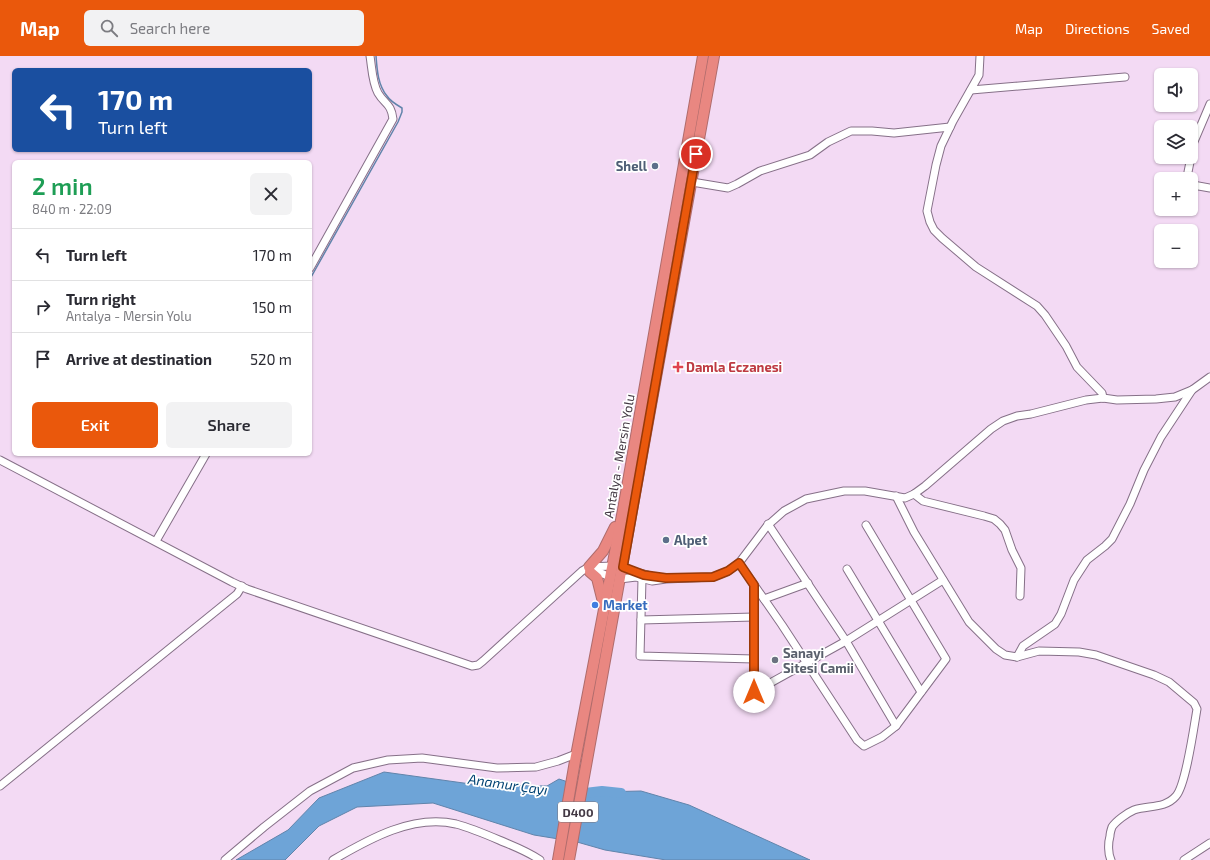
<!DOCTYPE html>
<meta charset="utf-8">
<style>
:root{--surface:#fff;--page:#f2f2f3;--text:#2b2b33;--muted:#7c7c81;--line:#e1e1e2;--accent:#ea580c}
body{margin:0;font-family:"Exo 2",sans-serif;background:var(--page);color:var(--text);height:100vh;display:flex;flex-direction:column;font-size:15px;white-space:nowrap}
*{box-sizing:border-box;margin:0}
p{font-size:13px;color:var(--muted)}
.icon{flex:none;width:22px;height:22px;fill:none;stroke:currentColor;stroke-width:2;stroke-linecap:round;stroke-linejoin:round}
.map{position:relative;flex:1;overflow:hidden}
.side{position:absolute;left:12px;top:104px;width:300px;height:296px;display:flex;flex-direction:column;background:var(--surface);border-radius:6px;box-shadow:0 1px 3px #0004}
.side>*{flex:none}
.guide{position:absolute;left:12px;top:12px;width:300px;height:84px;border-radius:6px;box-shadow:0 1px 3px #0004;background:#1a4fa0;color:#fff;overflow:hidden}
.controls{position:absolute;left:1154px;top:12px;display:grid;gap:8px}
.controls a{display:grid;place-items:center;width:44px;height:44px;border-radius:6px;background:var(--surface);box-shadow:0 1px 3px #0004;font-size:20px}
.pin{position:absolute;display:grid;place-items:center;width:34px;height:34px;color:#fff;margin:-17px;border:2px solid #fff;border-radius:50%;box-shadow:0 1px 4px #0007}
.me{position:absolute;width:44px;margin:-22px;rotate:0deg;stroke-linejoin:round;filter:drop-shadow(0 0 3px #0008)}
.turn{display:flex;align-items:center;gap:14px;height:84px;padding:0 20px;font-size:18px}
.turn .icon{width:52px;height:52px;stroke-width:2.5}
.turn b{display:block;font-size:28px;line-height:34px}
.round{display:grid;place-items:center;flex:none;width:42px;height:42px;border-radius:6px;background:var(--page)}
.headline{display:flex;align-items:center;justify-content:space-between;height:68px;padding:0 20px}
h1{font-size:24px;font-weight:600;line-height:30px;color:#1e9e55}
.button{display:flex;gap:8px;margin-top:auto;padding:8px 20px}
.button a{flex:1;height:46px;border-radius:6px;background:var(--accent);color:#fff;font-size:16px;font-weight:600;line-height:46px;text-align:center}
.button a+a{background:var(--page);color:var(--text)}
ul{padding:0;list-style:none}
li{display:flex;align-items:center;gap:12px;height:52px;padding:0 20px;border-top:1px solid var(--line)}
li div{flex:1}
li b{display:block;font-size:15px}
li em{font-style:normal}
header{display:flex;align-items:center;gap:24px;box-sizing:border-box;height:56px;padding:0 20px;background:var(--accent);color:#fff}
header strong{font-size:19px}
nav{display:flex;gap:22px;margin-inline-start:auto;font-size:14px}
.search{width:280px;height:36px;background:var(--page);display:flex;align-items:center;gap:10px;box-sizing:border-box;padding:0 14px;border-radius:6px;color:var(--muted);font-size:15px}
.map>svg:first-child{display:block}
</style>
<header>
<strong>Map</strong>
<div class="search"><svg class="icon" aria-label="search" viewBox="0 0 24 24"><circle cx="10" cy="10" r="6"/><path d="M15 15l6 6"/></svg>Search here</div>
<nav><a>Map</a><a>Directions</a><a>Saved</a></nav>
</header>
<div class="map">
<svg width="1210" height="804" viewBox="0 0 1210 804">
<rect width="100%" height="100%" fill="#f3daf4"/>
<path fill="#6ea4d7" stroke="#6184ab" d="M384,716L478,729L547,730L559,723L598,736L641,735L689,749L810,804H666L605,794L577,786L534,779L433,747L357,751L319,770L285,804H236L288,774L319,742Z"/>
<g fill="none" stroke-linecap="round" stroke-linejoin="round">
<path stroke="#6184ab" stroke-width="1.5" d="M310,223L398,66L402,56V52C397,49 390,45 387,40C378,29 377,14 376,0"/>
<path stroke="#6ea4d7" stroke-width="10" d="M585,737L602,735L621,737"/>
<g stroke="#867088" stroke-width="9">
<g id="minor">
<path d="M980,0L979,19L953,65L941,90L936,109L927,155L930,166L934,174L942,182L976,211L1037,250L1045,259L1066,290L1077,311L1102,337L1103,342"/>
<path d="M971,34L1125,21"/>
<path d="M1191,100L1193,88L1210,48"/>
<path d="M1189,123L1188,116L1191,101"/>
<path d="M692,126L728,132L737,128L760,115L810,99L828,86L851,75H872L894,77L950,71"/>
<path d="M1191,128L1193,129L1210,132"/>
<path d="M310,212L393,63C391,47 385,49 378,37C372,26 372,12 370,0"/>
<path d="M0,404L232,526L247,533L472,610L478,609L483,605L582,515L589,511L612,510"/>
<path d="M914,438L923,445L984,460L994,463L1000,468L1005,474L1012,494L1021,512L1020,540"/>
<path d="M896,440L914,476L969,566L996,593L1005,599L1017,601L1039,595L1079,596L1096,599L1154,619L1169,626L1194,647L1197,653C1194,670 1186,729 1176,740C1165,753 1148,749 1134,754C1127,757 1116,765 1112,771C1111,774 1110,777 1110,780C1108,787 1108,798 1111,804"/>
<path d="M768,468L846,585L896,670"/>
<path d="M156,485L206,398"/>
<path d="M739,507L782,569L857,684L864,690L882,681L896,670L946,603L866,469"/>
<path d="M623,511L632,515L648,519"/>
<path d="M847,513L921,636"/>
<path d="M590,516L601,517L610,521"/>
<path d="M620,523L636,521L652,525L666,523L713,521L728,515L739,507L767,470L784,455L806,443L844,435H865L905,442L914,438L925,430L991,373L1003,365L1017,360L1031,358L1086,344L1103,342L1117,344L1156,343L1175,341L1192,334L1210,321"/>
<path d="M642,523L640,600L754,603"/>
<path d="M754,529V636L846,585L943,524"/>
<path d="M764,543L808,527"/>
<path d="M641,564L754,561"/>
<path d="M1017,601L1023,590L1055,568L1061,558L1074,524L1087,504L1105,490L1112,483L1130,448L1144,414L1161,381L1192,334"/>
<path d="M0,730L237,538L242,530"/>
<path d="M225,804L264,771L310,735L353,712L388,704L422,702L497,712L536,711L558,705L576,698"/>
<path d="M333,804C369,783 413,758 456,768C471,772 485,778 499,784C513,790 527,795 540,804"/>
<path d="M1184,804L1210,787"/>
</g>
</g>
<g stroke="#af6c6c" stroke-width="12">
<g id="highway">
<path d="M589,511L603,495L615,471"/>
<path d="M590,516L597,522L603,546"/>
<path d="M558,804L575,705L623,454L703,0"/>
<path d="M569,804L714,0"/>
</g>
</g>
<use href="#minor" stroke="#fff" stroke-width="7"/>
<use href="#highway" stroke="#e98781" stroke-width="10"/>
</g>
<g fill="none" stroke-linecap="round" stroke-linejoin="round">
<g stroke="#983908" stroke-width="10">
<path id="route" d="M696,98L623,511L644,519L666,522L713,521L728,515L739,507L754,529V636"/>
</g>
<use href="#route" stroke="#ea580c" stroke-width="7"/>
</g>
<g fill="#5c6f8a" stroke="#fff" stroke-width="1.5">
<circle cx="655" cy="110" r="4"/>
<circle cx="666" cy="484" r="4"/>
</g>
<path fill="#e0444e" stroke="#fff" stroke-width="1.5" d="M676 305h4v4h4v4h-4v4h-4v-4h-4v-4h4z"/>
<circle fill="#3f7fe0" stroke="#fff" stroke-width="1.5" cx="595" cy="549" r="4"/>
<circle fill="#6b7280" stroke="#fff" stroke-width="1.5" cx="775" cy="604" r="4"/>
<g text-anchor="middle" dominant-baseline="central" stroke-width="3.5" stroke-linejoin="round" paint-order="stroke">
<rect fill="#fff" stroke="#7b747c" stroke-width="1" x="558" y="746" width="40" height="20" rx="3"/>
<g font-size="12" font-weight="bold" fill="#433944">
<text x="578" y="756">D400</text>
</g>
<g font-size="13" font-weight="bold" fill="#4e5e75" stroke="#fff" text-anchor="end">
<text x="647" y="110">Shell</text>
<text x="674" y="484" text-anchor="start">Alpet</text>
</g>
<g font-size="13" font-weight="bold" fill="#be3a42" stroke="#fff" text-anchor="start">
<text x="686" y="311">Damla Eczanesi</text>
</g>
<g font-size="13" fill="#433944" stroke="#fff">
<text transform="translate(619 400) rotate(-80)">Antalya - Mersin Yolu</text>
</g>
<g font-size="13" font-weight="bold" fill="#366cbe" stroke="#fff" text-anchor="start">
<text x="603" y="549">Market</text>
</g>
<g font-size="13" font-weight="bold" fill="#5b616d" stroke="#fff" text-anchor="start">
<text x="783" y="597">Sanayi<tspan x="783" dy="15">Sitesi Camii</tspan></text>
</g>
<g font-size="14" font-style="italic" fill="#034474" stroke="#fff">
<text transform="translate(508 728) rotate(8)">Anamur Çayı</text>
</g>
</g>
</svg>
<div class="controls">
<a><svg class="icon" aria-label="sound" viewBox="0 0 24 24"><path d="M4 9h4l5-4v14l-5-4H4zM17 9q2 3 0 6"/></svg></a>
<a><svg class="icon" aria-label="layers" viewBox="0 0 24 24"><path d="M12 4l9 5-9 5-9-5zM3 14l9 5 9-5"/></svg></a>
<a>+</a>
<a>−</a>
</div>
<div class="pin" style="left:696px;top:98px;background:#d93025"><svg class="icon" aria-label="arrive" viewBox="0 0 24 24"><path d="M6 21V4h12l-3 4 3 4H6"/></svg></div>
<svg class="me" style="left:754px;top:636px" viewBox="-20 -20 40 40"><circle r="19" fill="#fff"/><path d="M0-13L10 11 0 6-10 11z" fill="#ea580c"/></svg>
<div class="guide">
<div class="turn"><svg class="icon" aria-label="left" viewBox="0 0 24 24"><path d="M17 20v-9H6M10 6l-5 5 5 5"/></svg><div><b>170 m</b>Turn left</div></div>
</div>
<section class="side">
<div class="headline"><div><h1>2 min</h1><p>840 m · 22:09</p></div><a class="round"><svg class="icon" aria-label="close" viewBox="0 0 24 24"><path d="M6 6l12 12M18 6L6 18"/></svg></a></div>
<ul>
<li><svg class="icon" aria-label="left" viewBox="0 0 24 24"><path d="M17 20v-9H6M10 6l-5 5 5 5"/></svg><div><b>Turn left</b></div><em>170 m</em></li>
<li><svg class="icon" aria-label="right" viewBox="0 0 24 24"><path d="M7 20v-9h11M14 6l5 5-5 5"/></svg><div><b>Turn right</b><p>Antalya - Mersin Yolu</p></div><em>150 m</em></li>
<li><svg class="icon" aria-label="arrive" viewBox="0 0 24 24"><path d="M6 21V4h12l-3 4 3 4H6"/></svg><div><b>Arrive at destination</b></div><em>520 m</em></li>
</ul>
<div class="button"><a>Exit</a><a>Share</a></div>
</section>
</div>
